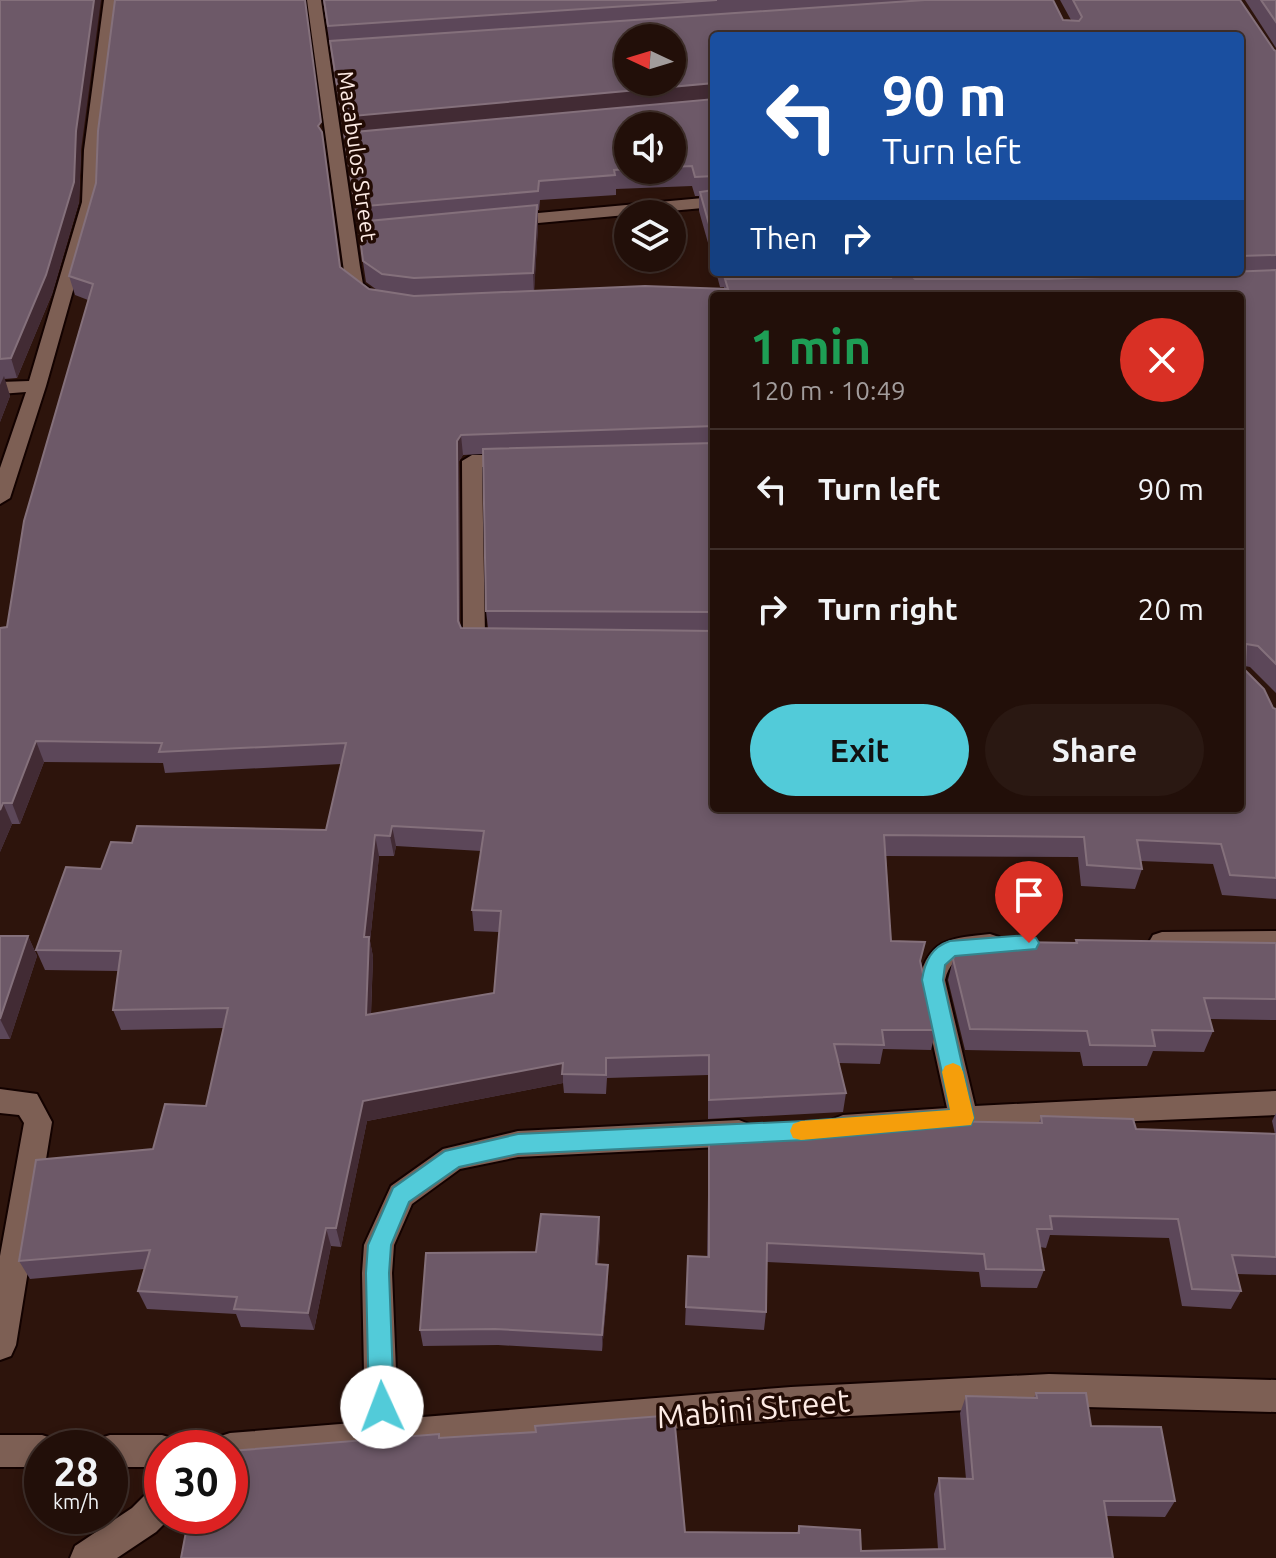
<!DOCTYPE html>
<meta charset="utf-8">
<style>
:root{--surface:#220f09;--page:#2a1812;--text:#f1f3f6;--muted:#a29c9c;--line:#3f2f2a;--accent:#52cbd9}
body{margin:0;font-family:Ubuntu,sans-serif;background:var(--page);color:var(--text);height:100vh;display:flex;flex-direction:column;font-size:30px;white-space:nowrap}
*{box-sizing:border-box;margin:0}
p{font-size:26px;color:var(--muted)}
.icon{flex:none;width:44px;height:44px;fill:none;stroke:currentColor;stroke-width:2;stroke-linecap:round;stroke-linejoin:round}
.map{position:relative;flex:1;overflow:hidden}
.panel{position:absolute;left:710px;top:292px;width:534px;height:520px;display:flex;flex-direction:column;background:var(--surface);border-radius:8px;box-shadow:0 4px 12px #0003,0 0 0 2px var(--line)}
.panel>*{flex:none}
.hud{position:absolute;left:710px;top:32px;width:534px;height:244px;border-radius:8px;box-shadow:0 4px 12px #0003,0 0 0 2px var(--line);background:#1a4fa0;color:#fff;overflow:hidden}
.needle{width:52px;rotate:274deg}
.fabs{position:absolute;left:614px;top:24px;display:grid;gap:16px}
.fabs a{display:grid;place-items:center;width:72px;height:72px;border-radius:50%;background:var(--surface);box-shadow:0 4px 12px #0003,0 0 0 2px var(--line);font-size:40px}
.speed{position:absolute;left:24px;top:1430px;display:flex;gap:16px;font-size:40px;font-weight:700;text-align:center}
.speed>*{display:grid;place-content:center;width:104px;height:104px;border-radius:50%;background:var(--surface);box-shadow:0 4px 12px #0003,0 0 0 2px var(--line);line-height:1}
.speed small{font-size:20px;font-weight:400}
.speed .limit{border:12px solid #d22;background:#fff;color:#111}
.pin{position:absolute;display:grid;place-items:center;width:68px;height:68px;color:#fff;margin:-82px -34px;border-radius:50% 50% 50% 0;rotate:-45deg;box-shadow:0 0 8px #0007}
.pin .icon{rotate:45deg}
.me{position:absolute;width:88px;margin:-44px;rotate:358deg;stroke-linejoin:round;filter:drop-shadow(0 0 6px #0008)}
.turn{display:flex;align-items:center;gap:28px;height:168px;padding:0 40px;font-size:36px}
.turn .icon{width:104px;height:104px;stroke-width:2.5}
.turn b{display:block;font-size:56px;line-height:68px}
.then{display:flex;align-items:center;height:76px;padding:0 40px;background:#0003;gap:16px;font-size:30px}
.round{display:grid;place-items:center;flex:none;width:84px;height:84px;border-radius:42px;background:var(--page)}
.headline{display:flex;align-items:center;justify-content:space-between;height:136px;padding:0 40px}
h1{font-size:48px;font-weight:600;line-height:60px;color:#1e9e55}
.primary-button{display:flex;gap:16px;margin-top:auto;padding:16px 40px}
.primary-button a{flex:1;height:92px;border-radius:48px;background:var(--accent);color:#111;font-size:32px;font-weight:600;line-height:92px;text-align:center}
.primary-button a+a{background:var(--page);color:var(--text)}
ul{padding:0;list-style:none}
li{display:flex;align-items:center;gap:24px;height:120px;padding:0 40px;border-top:2px solid var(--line)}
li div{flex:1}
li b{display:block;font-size:30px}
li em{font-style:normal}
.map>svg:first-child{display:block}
</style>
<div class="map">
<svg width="1276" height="1558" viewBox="0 0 1276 1558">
<rect width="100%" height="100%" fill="#2d140c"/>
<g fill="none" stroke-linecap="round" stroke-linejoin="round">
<g stroke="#130200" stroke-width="4">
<g id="street">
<path d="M104,0H118L100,150L98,202L46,386L10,498L0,504V468L26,392L0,394V382L29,381L82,202L84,150Z"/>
<path d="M307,0H321L360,267L363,284L381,297L372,302L346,286Z"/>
<path d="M714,197V207L505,226L497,221L505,216Z"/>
<path d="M472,455H516L526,461L516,467H482L485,635L500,637L503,642L500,647C489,650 477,650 466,647L463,642L462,461Z"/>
<path d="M1276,931V951L1162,952L1153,949L1149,942L1153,935L1162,932Z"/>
<path d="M990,934L999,937L1003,944L999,951C974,960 953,948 945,980L975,1106L1276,1091V1115L1067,1124L843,1141L833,1137L829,1128L833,1119L843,1115L947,1108L919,980C929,938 952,938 990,934Z"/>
<path d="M0,1089L37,1094L52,1122L16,1345L11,1356L0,1360V1256L24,1123L19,1115L0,1113Z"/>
<path d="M739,1120L749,1124L753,1133L749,1142L739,1146L518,1157L460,1169L412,1204L394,1245L392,1273L398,1419L791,1387L1049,1374L1276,1380V1412L1049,1406L791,1419L230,1465V1448H214L218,1437L230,1433L365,1422L362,1273L364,1245L391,1186L443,1149L518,1131Z"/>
<path d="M0,1435H42L54,1439L57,1448H42V1467H0Z"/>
<path d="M110,1435H162L174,1439L177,1448H162V1467H110V1448H95L98,1439Z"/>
<path d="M162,1485V1516H172L156,1532L117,1558H70L75,1546L132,1508L150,1490Z"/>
</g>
</g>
<use href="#street" fill="#7d5f54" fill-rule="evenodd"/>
</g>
<g fill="#5c4759" fill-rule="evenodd">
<path d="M0,0L81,150L79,202L52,294L17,378L4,379L10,396L0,422Z"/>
<path d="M323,0H1053L1063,20H1071L1060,0H1240L1274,50L1276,51V693L1250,667L1245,666V670L1273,708L1276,709V899L1222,895L1213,864L1141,861L1142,869L1135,889L1081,886L1078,857L886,856L891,941L921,962L936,1030L931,1050L883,1049L880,1064L839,1063L846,1093L843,1112L708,1119V1075L607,1078L606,1094L564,1093L563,1083L367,1121L341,1247L331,1246L314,1330L241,1327L236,1314L147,1309L138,1291L144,1269L30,1279L19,1261L206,1106L224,1028L121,1030L113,1010L118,971L45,970L36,950L101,869L132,843L326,830L341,764L165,773L163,763L44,762L20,824H12L0,852L7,627L88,300L75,295L69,276L340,267L369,289L377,290L366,282ZM714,36H1240V272H716L720,287H724V289L534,291L538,226V210H539L540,200L616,195V189L692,186L695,196H699V211L714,264ZM672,126V170H628ZM714,296H1240V808H714ZM483,454L486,611L488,628H461L460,625L459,461L463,455ZM396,846L481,851L472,910L474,931L499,932L494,993L371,1015L373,957L370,941L379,856H394Z"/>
<path d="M1245,0H1276V48Z"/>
<path d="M0,936H28L37,956L10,1039H0Z"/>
<path d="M1076,940L1276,943V1020L1210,1019L1213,1031L1204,1052L1153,1051L1147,1066H1083L1080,1052L965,1050L948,980L953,959L1075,943Z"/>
<path d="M1276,1113V1275L1237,1274L1241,1291L1231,1309L1182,1306L1169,1238L1050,1235L1046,1248L1040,1247L1044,1270L1037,1288L981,1287L979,1272L767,1262L766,1312L764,1330L685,1325L688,1256L707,1257L709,1132L928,1128L930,1121L1039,1123L1041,1116L1136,1129L1275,1134L1272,1121Z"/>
<path d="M599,1217L600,1234L598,1264L608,1282L602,1351L498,1345L423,1346L420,1330L536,1252Z"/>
<path d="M1036,1393L1091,1426L1175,1501L1165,1517L1106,1516L1113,1558H181L440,1438L685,1532L797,1533L799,1526L861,1551L938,1549L934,1494L939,1478L966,1479L960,1413L966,1396L1034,1398Z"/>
</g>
<g fill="#422b34">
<path d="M94,0H101L81,150L79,202L52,294L17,378L11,358L76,131Z"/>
<path d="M714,83V101L345,136L342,117Z"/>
<path d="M537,205L538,226L534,295L533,273Z"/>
<path d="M918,272H923L921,288L912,276Z"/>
<path d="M4,376L10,396L0,422V385Z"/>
<path d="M461,435L463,455L459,461L460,642L458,621L457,441Z"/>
<path d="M36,741L44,762L20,824L12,803Z"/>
<path d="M3,803L12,824L0,852V810Z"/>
<path d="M392,826L396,846L394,856L390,836Z"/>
<path d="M375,835L379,856L370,941L373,957L370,1035L366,1015L364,937Z"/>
<path d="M28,936L37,956L10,1039L0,1019Z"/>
<path d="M563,1063V1083L367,1121L341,1247L336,1228L363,1101Z"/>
<path d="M599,1217L600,1234L596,1281V1264Z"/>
<path d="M326,1228L331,1246L314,1330L308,1313Z"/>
<path d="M608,1265V1282L602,1351V1335Z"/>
</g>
<g fill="#6d5968" stroke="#84707b" stroke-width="2" fill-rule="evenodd">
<path d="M0,0H94L76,131L74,182L46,275L11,358L0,359Z"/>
<path d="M115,0H305L321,122L318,126L322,132L340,267L369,289L414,296L645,286L728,289L725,279L891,278L890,274L887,272H918L912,276L915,279H1049L1276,270V664L1258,646L1246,644L1245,670L1264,689L1273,708L1276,709V878L1230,875L1221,844L1137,840L1142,869L1087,865L1084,837L884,835L891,941L925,942L920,961L936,1030H882L884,1045L834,1044L846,1093L709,1100V1055L606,1058V1075L562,1074L563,1063L363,1101L336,1228H326L308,1313L234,1309L237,1297L138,1291L150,1250L19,1261L36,1160L153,1149L165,1104L206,1106L228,1008L113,1010L121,951L36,950L66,867L101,869L111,842L132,843L137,826L326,830L346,743L159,752L162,743L36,741L12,803H3L0,810V628L7,627L24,521L93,284L69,276L96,183L98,131ZM714,296H1240V808H714V631L461,628L458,621L457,441L461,435L714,426ZM392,826L484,831L472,910L501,911L494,993L366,1015L369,937H364L375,835L390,836Z"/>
<path d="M324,0H717L328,26Z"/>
<path d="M925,0H1053L1063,20L1079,21L1082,17L1073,0H1240L1274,50L1276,51V255L1240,256V36H714V83L342,117L330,41ZM628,38H672V82H628Z"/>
<path d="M1261,0H1276V22Z"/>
<path d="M714,99V176L695,177L692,166L672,167V126H628V169L614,170L615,175L539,181L538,191L355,207L344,133Z"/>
<path d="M714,190V242L700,192Z"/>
<path d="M537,205L533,273L414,278L382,274L363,261L358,222Z"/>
<path d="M714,443V612L486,611L483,449Z"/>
<path d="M0,936H28L0,1019Z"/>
<path d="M1076,940L1276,943V999L1204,998L1213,1031L1152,1030L1155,1046L1090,1045L1087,1031L970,1029L953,959L959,945L964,941L1077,943Z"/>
<path d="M1041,1116L1133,1119L1136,1129L1276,1134V1257L1232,1255L1241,1291L1192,1289L1178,1219L1050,1216L1052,1229H1037L1044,1270L986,1269L984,1254L767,1243L766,1312L686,1307L688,1256L709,1257V1132L854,1124L930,1128V1121L1042,1123Z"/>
<path d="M541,1214L599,1217L596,1264L608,1265L602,1335L495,1329L420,1330L426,1253L536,1252Z"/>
<path d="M1036,1393H1086L1091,1426L1161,1427L1175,1501H1104L1113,1558H181L189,1516H230V1451L439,1434V1438L536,1432L535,1426L674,1415L685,1532L799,1533V1526L860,1530L861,1551L945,1549L939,1478L973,1479L966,1396L1037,1398Z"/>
<path d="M204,1437L219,1438V1448H202Z"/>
</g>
<path fill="#52cbd9" stroke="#35848d" stroke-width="2" d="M1029,935L1036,938L1039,943L1036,949L955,956L945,965L943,980L974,1118L971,1125L805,1140L518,1154L459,1167L409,1202L391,1245L389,1273L394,1407L390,1416L382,1420L373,1416L369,1407L366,1273L368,1245L393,1188L445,1151L518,1134L805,1121L950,1110L922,980C925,962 931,947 950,941Z"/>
<path fill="#f59e0b" d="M953,1063L960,1066L963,1072L974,1118L971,1125L801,1140L793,1138L790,1131L793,1124L801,1121L950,1110L942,1072L945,1066Z"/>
<g text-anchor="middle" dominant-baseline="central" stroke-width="7" stroke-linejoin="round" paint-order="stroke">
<g font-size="22" fill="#fdebe5" stroke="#220b04">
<text transform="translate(358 156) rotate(82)">Macabulos Street</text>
</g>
<g font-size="32" fill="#fdebe5" stroke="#220b04">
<text transform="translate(753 1408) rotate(-5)">Mabini Street</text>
</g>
</g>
</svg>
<div class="fabs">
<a><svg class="needle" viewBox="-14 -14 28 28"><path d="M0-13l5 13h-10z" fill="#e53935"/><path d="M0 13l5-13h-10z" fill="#a29c9c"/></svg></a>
<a><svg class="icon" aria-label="sound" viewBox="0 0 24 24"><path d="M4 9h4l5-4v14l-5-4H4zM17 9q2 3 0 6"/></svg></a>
<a><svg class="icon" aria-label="layers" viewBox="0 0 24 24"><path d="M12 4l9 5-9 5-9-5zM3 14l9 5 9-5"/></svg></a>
</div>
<div class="speed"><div>28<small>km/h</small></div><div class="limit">30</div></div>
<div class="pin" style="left:1029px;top:943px;background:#d93025"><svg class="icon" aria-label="arrive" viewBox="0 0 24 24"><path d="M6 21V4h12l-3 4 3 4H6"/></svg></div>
<svg class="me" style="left:382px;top:1407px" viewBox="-20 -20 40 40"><circle r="19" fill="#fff"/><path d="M0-13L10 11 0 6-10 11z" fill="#52cbd9"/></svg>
<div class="hud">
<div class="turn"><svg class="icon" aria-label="left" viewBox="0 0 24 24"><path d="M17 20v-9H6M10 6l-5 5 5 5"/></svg><div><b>90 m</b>Turn left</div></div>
<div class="then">Then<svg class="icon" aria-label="right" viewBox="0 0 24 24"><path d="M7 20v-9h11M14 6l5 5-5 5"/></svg></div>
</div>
<section class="panel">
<div class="headline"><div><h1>1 min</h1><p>120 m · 10:49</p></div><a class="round" style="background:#d93025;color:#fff"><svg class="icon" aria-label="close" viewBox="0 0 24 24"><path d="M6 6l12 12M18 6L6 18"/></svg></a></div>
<ul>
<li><svg class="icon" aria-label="left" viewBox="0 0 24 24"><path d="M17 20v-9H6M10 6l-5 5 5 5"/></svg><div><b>Turn left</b></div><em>90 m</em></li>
<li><svg class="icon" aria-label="right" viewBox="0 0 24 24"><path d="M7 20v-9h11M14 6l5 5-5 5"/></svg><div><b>Turn right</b></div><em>20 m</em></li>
</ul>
<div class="primary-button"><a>Exit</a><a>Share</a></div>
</section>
</div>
